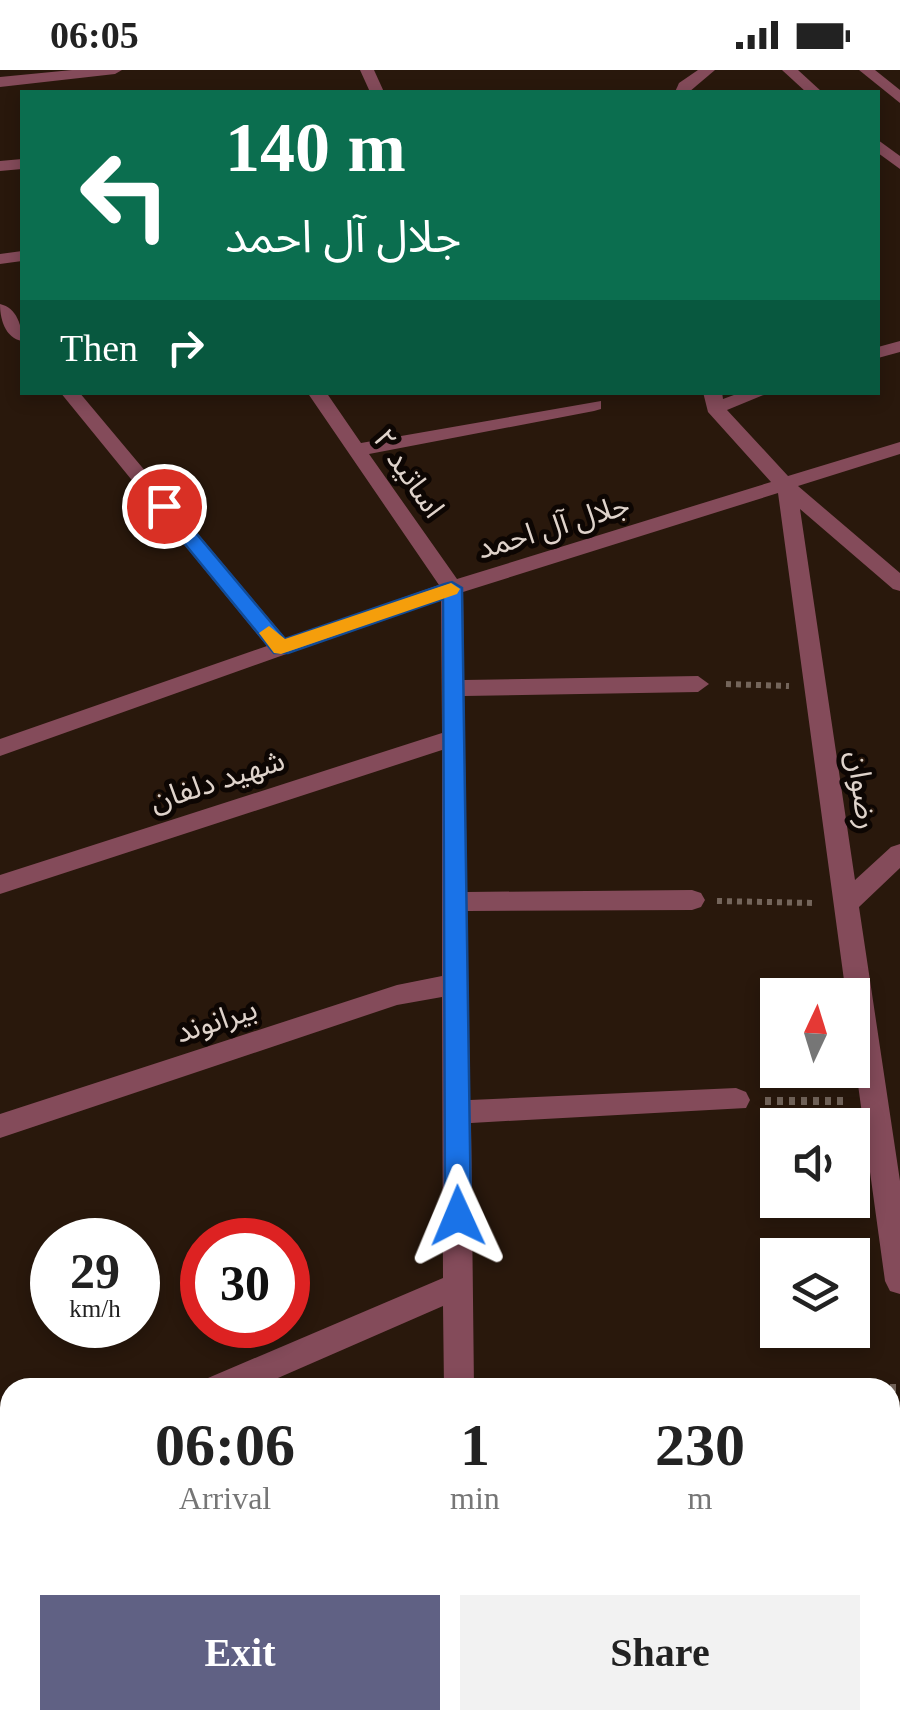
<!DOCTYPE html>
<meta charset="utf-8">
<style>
:root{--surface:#fff;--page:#f2f2f2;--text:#222;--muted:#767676;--accent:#606184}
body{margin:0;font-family:"Times New Roman","Noto Sans Arabic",serif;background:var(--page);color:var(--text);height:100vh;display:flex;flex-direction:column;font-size:38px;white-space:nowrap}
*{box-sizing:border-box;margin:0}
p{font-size:32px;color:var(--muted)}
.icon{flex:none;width:55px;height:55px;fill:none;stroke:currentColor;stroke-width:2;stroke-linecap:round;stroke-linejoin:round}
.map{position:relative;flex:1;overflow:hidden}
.side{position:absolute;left:0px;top:1308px;width:900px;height:352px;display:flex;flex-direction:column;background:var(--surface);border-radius:30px 30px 0 0;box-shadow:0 5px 15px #0003}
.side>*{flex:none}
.banner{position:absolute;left:20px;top:20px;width:860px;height:305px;border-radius:0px;box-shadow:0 5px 15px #0003;background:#0b6e4f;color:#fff;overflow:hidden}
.needle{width:65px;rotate:4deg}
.buttons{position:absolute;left:760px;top:908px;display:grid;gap:20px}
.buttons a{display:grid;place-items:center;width:110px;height:110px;border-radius:0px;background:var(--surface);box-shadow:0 5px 15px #0003;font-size:50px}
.speed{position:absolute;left:30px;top:1148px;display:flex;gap:20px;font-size:50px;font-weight:700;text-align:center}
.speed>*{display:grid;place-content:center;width:130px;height:130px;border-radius:50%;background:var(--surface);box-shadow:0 5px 15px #0003;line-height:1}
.speed small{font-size:25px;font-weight:400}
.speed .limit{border:15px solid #d22;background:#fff;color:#111}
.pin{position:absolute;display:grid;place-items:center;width:85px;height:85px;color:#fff;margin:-42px;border:5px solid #fff;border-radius:50%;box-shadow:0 2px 10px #0007}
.me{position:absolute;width:110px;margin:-55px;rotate:359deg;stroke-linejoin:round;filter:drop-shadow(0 0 8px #0008)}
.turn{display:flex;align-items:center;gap:35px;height:210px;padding:0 40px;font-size:45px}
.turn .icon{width:130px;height:130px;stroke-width:2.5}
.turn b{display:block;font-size:70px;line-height:85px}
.then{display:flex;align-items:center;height:95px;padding:0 40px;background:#0003;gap:20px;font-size:38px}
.eta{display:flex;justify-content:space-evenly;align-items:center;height:170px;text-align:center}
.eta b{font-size:60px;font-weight:700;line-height:70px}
.cta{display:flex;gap:20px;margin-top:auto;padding:20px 40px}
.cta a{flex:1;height:115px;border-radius:0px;background:var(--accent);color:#fff;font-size:40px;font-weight:700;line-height:115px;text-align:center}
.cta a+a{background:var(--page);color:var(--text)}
.status{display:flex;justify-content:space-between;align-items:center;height:70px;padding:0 50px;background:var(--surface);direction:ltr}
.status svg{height:28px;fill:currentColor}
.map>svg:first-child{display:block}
</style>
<div class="status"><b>06:05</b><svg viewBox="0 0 49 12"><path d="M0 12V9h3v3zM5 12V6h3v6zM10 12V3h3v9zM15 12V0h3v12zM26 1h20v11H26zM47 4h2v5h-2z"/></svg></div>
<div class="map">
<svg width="900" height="1659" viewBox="0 0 900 1659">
<rect width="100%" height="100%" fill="#29180c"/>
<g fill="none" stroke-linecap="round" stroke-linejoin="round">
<g stroke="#74655b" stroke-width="6" stroke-dasharray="5 5" stroke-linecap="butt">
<path d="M726,614L789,616"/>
<path d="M717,831L815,833"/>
</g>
<g stroke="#74655b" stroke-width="8" stroke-dasharray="6 6" stroke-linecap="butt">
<path d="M765,1031H843"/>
<path d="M890,1318H900"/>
</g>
<g fill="#844b5a" fill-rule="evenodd">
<path d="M72,0H122L115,4L0,17V7Z"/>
<path d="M360,0H374L384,22H370Z"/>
<path d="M698,0H715L689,22H675L679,13Z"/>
<path d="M782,0H798L822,22H806Z"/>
<path d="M859,0H875L900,20V33Z"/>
<path d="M878,70L900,86V99L878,83Z"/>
<path d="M22,89V99L0,101V91Z"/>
<path d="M22,181V191L0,194V184Z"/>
<path d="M0,234C17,238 22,256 22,271C5,268 0,249 0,234Z"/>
<path d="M900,271V282L878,288V277Z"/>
<path d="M60,322H79L286,569L439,515L307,322H326L361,373L601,331V339L594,341L369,384L457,509L771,412L708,342L703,322H722L723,329L742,322H771L727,340L788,406L900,372V384L798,416L900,503V521L893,519L800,439L855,810L891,777L900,774V798L859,837L900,1111V1224L890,1221L885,1211L852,971V925H846L778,423L463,522L464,610L698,606L709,614L698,622L464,626L467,822L692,820L701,823L705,830L701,837L692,840L467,841L470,1030L736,1018L746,1022L750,1030L746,1038L471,1053L474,1318H444L443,1236L255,1318H204L208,1308L443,1208L442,927L397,935L0,1068V1044L397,915L442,906V680L0,824V805L442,663L441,529L0,686V669L267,576Z"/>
<path d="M10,1390V1470L0,1466V1394Z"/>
<path d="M63,1650H97L101,1659H65Z"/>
<path d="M444,1650H478L479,1659H443Z"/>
</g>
</g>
<path fill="#1a73e8" stroke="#114b97" stroke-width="2.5" d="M164,430L170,432L285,569L445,514L452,512L462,518L471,1146L467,1154L458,1158L448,1154L445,1146L443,529L288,583H274L157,440L154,436Z"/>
<path fill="#f59e0b" d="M451,513L460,519L457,524L281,584L274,583L259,563L269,556L285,569Z"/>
<g text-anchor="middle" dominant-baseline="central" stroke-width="10" stroke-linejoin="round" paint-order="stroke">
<g font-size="30" fill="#dfd3cb" stroke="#0d0603">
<text transform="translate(409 403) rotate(55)">اساتید ۲</text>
<text transform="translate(553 456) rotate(-17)">جلال آل احمد</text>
<text transform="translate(217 710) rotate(-18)">شهید دلفان</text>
<text transform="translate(863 720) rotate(82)">رضوان</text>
<text transform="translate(216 950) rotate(-18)">بیرانوند</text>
</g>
</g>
</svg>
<div class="buttons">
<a><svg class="needle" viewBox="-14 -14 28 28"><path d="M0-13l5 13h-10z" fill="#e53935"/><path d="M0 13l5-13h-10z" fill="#767676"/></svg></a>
<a><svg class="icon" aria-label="sound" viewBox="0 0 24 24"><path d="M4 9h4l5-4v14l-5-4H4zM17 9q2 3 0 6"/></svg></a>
<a><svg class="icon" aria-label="layers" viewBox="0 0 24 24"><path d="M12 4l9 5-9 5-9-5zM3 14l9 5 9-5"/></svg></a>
</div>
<div class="speed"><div>29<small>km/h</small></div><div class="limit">30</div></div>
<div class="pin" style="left:164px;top:436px;background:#d93025"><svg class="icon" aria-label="arrive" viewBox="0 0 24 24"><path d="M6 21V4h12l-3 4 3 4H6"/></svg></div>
<svg class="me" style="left:458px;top:1146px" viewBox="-20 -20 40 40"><path d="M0-17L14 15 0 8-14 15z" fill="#1a73e8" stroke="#fff" stroke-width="4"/></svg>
<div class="banner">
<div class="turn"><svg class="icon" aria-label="left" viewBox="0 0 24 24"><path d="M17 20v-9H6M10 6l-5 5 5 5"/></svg><div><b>140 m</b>جلال آل احمد</div></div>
<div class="then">Then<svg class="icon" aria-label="right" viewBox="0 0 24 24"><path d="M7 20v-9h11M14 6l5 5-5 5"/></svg></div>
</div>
<section class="side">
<div class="eta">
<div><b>06:06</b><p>Arrival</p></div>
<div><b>1</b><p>min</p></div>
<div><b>230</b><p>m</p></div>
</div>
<div class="cta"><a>Exit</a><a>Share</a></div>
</section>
</div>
